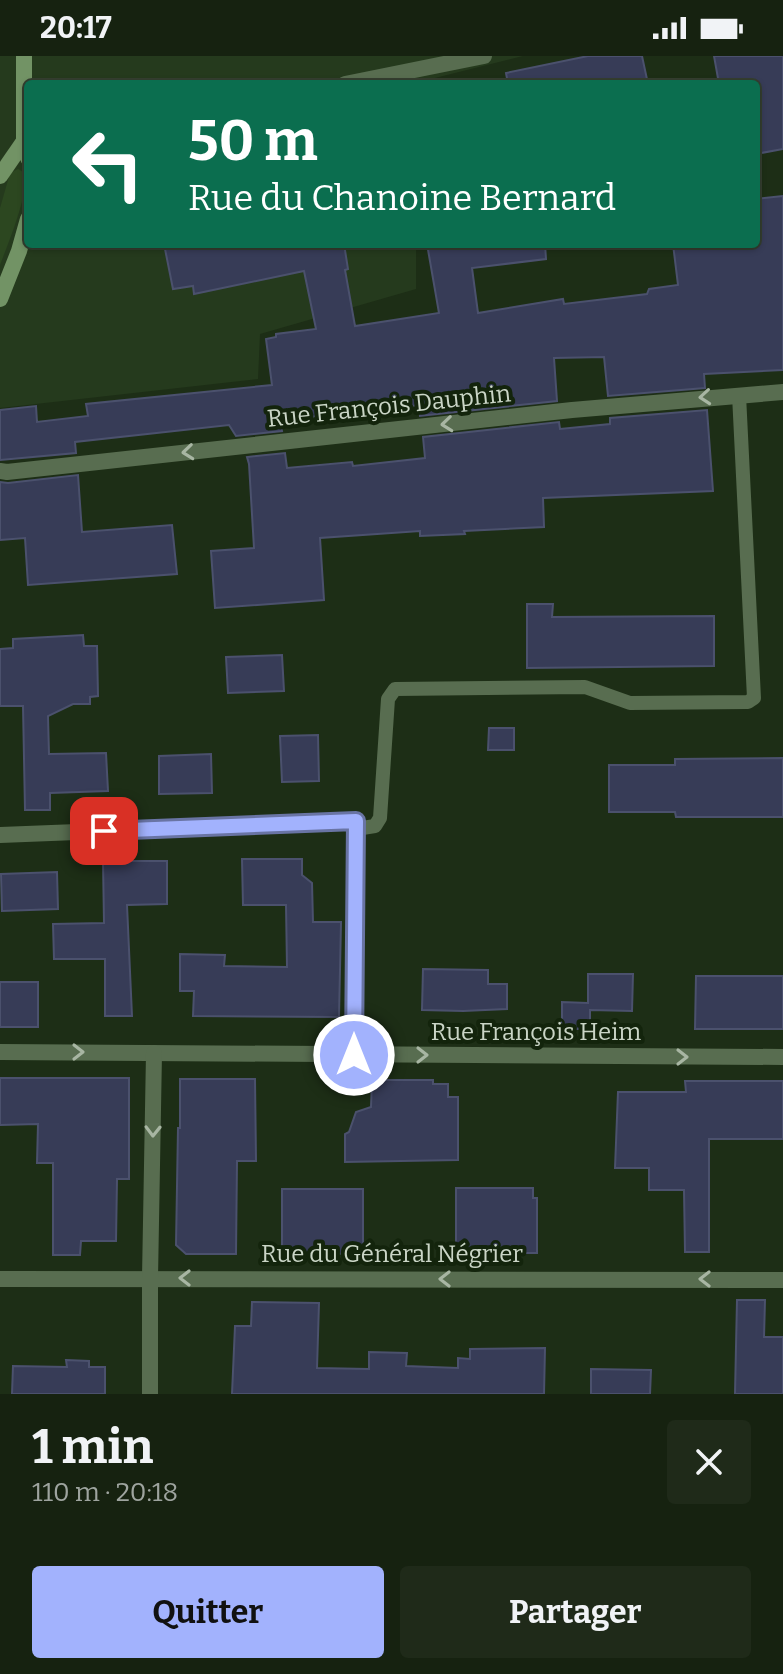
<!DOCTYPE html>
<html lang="fr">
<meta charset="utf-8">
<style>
:root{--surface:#162210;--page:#1f2a19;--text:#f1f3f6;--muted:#9ea49f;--line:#353f30;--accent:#a2b2fd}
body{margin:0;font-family:Bitter,serif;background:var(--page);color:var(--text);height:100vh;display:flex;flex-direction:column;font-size:30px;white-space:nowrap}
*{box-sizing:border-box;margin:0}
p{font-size:26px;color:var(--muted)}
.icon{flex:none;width:44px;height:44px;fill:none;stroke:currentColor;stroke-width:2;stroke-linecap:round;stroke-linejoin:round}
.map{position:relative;height:1338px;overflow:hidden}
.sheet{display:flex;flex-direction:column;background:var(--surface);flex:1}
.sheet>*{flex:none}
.top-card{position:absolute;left:24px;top:24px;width:736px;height:168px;border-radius:8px;box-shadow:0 2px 6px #0004,0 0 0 2px var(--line);background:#0b6e4f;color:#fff;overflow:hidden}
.pin{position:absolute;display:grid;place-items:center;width:68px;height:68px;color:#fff;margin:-34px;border-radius:16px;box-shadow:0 4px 12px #0006}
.me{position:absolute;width:88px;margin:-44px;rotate:0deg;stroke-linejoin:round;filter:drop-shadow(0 0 6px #0008)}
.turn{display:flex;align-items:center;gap:28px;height:168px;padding:0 32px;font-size:36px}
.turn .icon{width:104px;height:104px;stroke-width:2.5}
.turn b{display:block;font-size:56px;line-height:68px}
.round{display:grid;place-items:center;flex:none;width:84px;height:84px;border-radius:8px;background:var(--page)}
.overview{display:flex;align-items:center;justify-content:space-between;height:136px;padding:0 32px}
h1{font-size:48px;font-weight:700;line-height:60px}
.button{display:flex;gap:16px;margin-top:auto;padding:16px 32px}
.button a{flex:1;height:92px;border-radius:8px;background:var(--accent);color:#111;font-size:32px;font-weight:700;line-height:92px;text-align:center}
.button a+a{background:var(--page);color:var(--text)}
.status{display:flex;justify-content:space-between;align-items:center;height:56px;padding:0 40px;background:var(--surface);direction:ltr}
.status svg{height:22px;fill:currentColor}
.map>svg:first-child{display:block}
</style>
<div class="status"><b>20:17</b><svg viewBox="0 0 49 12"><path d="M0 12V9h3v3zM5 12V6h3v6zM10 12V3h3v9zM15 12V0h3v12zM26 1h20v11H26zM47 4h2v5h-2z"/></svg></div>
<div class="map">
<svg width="783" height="1338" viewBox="0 0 783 1338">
<rect width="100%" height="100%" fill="#1d2e16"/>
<path fill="#253a1d" d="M0,0H523L419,26L418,28H28V188H416V233L260,278L258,323L0,352Z"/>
<path fill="#2c4720" d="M18,113L27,118C24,149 11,180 0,209V152L10,117Z"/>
<g fill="#373c57" stroke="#4b516d" stroke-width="2">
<path d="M588,0H642L648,28H508L506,17Z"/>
<path d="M714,0H783V93L756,98V28H719Z"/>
<path d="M783,140V314L704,318L705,332L608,340L604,301L554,302L557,345L420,360L419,349L280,364L282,375L236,380L229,369L75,386L76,397L0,404V354L36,350L37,366L88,360L86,348L272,329L266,283L276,281V278L316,273L304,215L194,238L193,230L173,233L164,188H344L348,213L345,214L355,270L439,257L427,188H545L546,203L472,212L478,257L563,243L564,248L647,238L649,233L678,229L673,188H756V143Z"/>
<path d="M707,354L713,435L543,442L544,471L464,475L465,478L420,480V475L320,482L324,544L215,552L211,495L254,492L249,408L247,401L285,397L287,412L352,406L353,410L425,402L423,381L559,366L560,373L610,368V362Z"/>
<path d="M78,419L82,476L172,469L177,518L28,529L25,482L0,484V426L8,427Z"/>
<path d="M527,548H553L552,561L714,560V610L527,612Z"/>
<path d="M83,579L84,590H97L98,640L90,641V648H73L48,660L49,698L106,697L108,735L50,737V754H25L23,650H0V593L13,592V583Z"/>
<path d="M282,599L284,635L228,637L226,601Z"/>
<path d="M489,672H514V694H488Z"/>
<path d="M318,679L319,725L282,726L280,680Z"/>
<path d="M211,698L212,737L159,738V700Z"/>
<path d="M783,702V761H676L675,756H609V709H675V703Z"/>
<path d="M242,803H302V819L312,827L313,866H341L339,961L193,960L194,935H180V898L225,899L224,910L287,911L286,849H243Z"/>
<path d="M103,805H167V848L127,849L132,960H105V903H54L53,868L104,867Z"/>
<path d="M57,816L58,853L2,855L1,818Z"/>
<path d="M423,913L488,914V928H507V953L463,955L422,954Z"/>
<path d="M588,918H633L632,955L590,954V973H562V946L588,947Z"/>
<path d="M696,920H783V973H695Z"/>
<rect x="0" y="926" width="38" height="45"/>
<path d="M0,1022H129V1123H117L116,1185H81L80,1199H53V1107H37L38,1068L0,1069Z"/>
<path d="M180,1023H255L256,1105H237L236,1198H186L176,1189L178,1072H180Z"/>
<path d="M372,1024H433V1028H448V1041H458V1104L345,1106V1078L349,1076L356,1056L371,1051Z"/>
<path d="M685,1025H783V1083H709V1196H685L684,1134H649V1112H615L618,1036H686Z"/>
<path d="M456,1132H533V1142H537V1197H456Z"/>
<path d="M282,1133H363V1198L282,1197Z"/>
<path d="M737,1244H765L764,1281H783V1338H735Z"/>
<path d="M252,1246L319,1247L317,1312L369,1313V1296L407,1297L406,1310L458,1312V1302L470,1303V1293L545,1292L544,1338H232L235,1270H251Z"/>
<path d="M66,1304L89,1305V1311H105V1338H12L13,1310L67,1311Z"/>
<path d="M591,1313L651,1314L650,1338H591Z"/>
</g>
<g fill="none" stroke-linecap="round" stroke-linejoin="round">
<path stroke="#586d50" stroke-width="14" d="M356,773L375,770L380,762L388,643L395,633L585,631L630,647L748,646L754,642L739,339"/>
<g stroke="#586d50" stroke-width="16">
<path d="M345,28L484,0"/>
<path d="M0,415L7,416L572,354L783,336"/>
<path d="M0,779L356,765L354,999"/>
<path d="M0,996L783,1001"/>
<path d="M0,1223L783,1224"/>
<path d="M150,1338V1222L154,997"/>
</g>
<g stroke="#729365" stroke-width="16">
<path d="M24,0V85L28,102"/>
<path d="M0,120L24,85"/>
<path d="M0,243L19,195L28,163"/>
</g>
</g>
<defs><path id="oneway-chevron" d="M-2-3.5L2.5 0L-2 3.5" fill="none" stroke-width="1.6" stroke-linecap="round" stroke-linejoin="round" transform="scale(2)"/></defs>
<g stroke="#a8b6a3">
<use href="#oneway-chevron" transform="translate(705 341) rotate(175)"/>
<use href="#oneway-chevron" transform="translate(447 368) rotate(174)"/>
<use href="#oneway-chevron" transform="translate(188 396) rotate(174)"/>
<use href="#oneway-chevron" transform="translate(78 996)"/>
<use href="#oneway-chevron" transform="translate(422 999)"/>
<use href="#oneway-chevron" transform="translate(682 1001)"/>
<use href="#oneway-chevron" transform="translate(153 1075) rotate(91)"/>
<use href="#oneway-chevron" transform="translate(185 1222) rotate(-180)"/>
<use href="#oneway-chevron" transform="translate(445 1223) rotate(-180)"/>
<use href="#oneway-chevron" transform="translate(705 1223) rotate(-180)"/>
</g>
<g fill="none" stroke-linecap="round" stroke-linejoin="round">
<g stroke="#6974a4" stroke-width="20">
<path id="route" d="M104,775L356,765L354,999"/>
</g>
<use href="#route" stroke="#a2b2fd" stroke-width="14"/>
</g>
<g text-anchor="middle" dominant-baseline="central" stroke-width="8" stroke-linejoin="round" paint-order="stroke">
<g font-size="24" fill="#cad5c6" stroke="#13240c">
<text transform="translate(389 350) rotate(-6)">Rue François Dauphin</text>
<text x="536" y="976">Rue François Heim</text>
<text x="392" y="1198">Rue du Général Négrier</text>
</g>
</g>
</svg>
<div class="pin" style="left:104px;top:775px;background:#d93025"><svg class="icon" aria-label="arrive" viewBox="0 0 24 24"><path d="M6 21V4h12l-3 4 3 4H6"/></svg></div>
<svg class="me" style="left:354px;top:999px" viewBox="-20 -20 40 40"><circle r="17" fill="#a2b2fd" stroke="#fff" stroke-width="3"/><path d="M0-11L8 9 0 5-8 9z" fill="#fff"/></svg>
<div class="top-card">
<div class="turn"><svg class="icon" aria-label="left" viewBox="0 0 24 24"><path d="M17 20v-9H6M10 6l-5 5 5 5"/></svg><div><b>50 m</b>Rue du Chanoine Bernard</div></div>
</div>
</div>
<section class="sheet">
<div class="overview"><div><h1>1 min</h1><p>110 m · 20:18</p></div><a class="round"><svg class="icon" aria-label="close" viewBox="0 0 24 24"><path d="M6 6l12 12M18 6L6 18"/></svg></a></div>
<div class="button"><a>Quitter</a><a>Partager</a></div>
</section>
